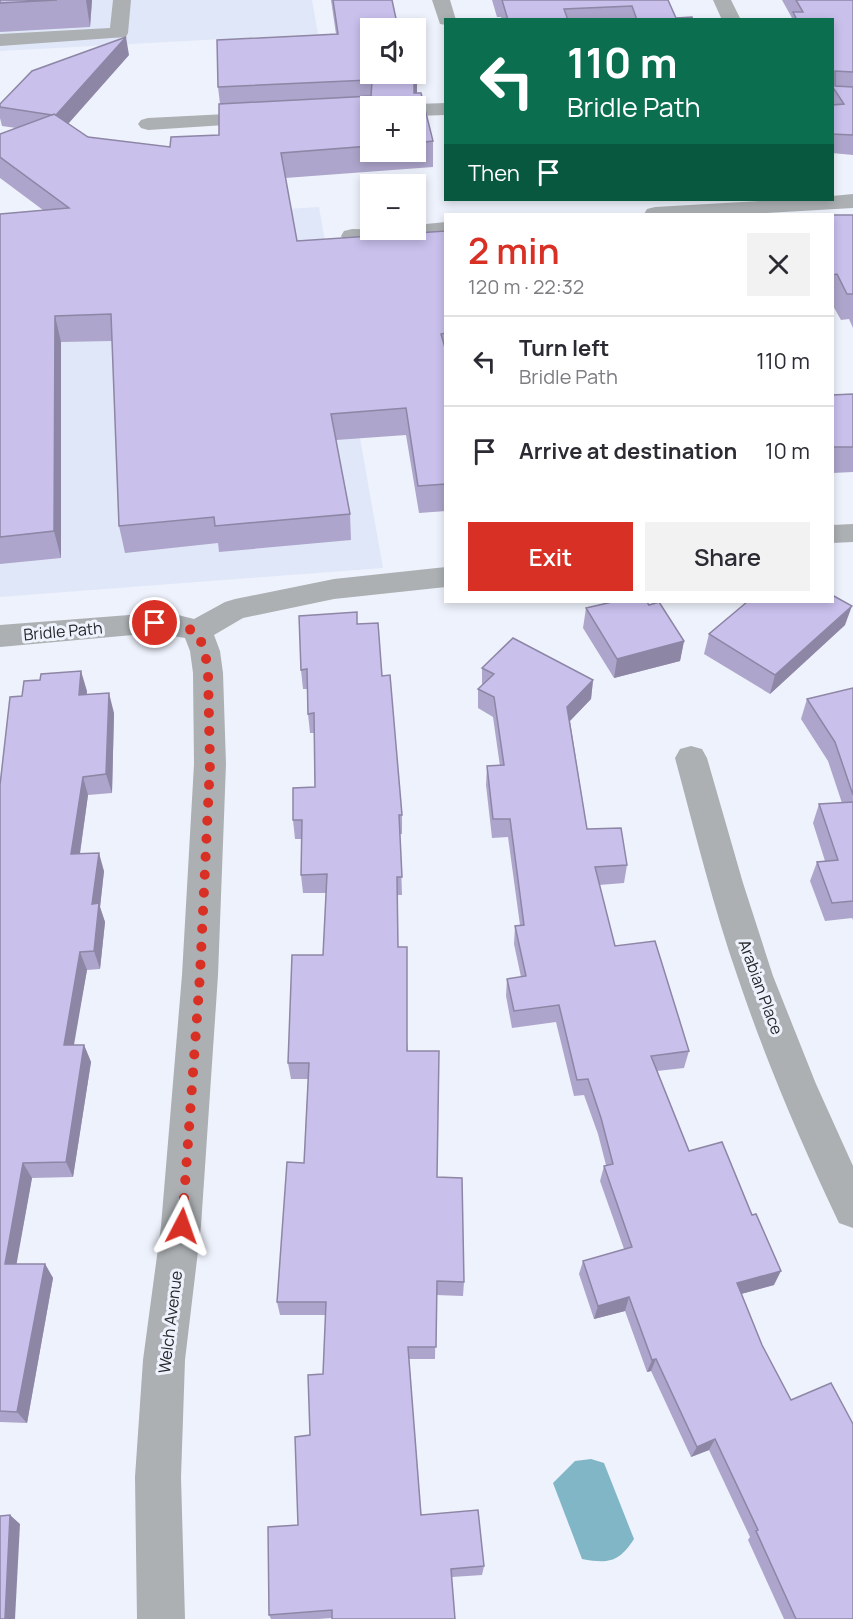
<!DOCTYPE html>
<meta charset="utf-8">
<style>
:root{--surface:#fff;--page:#f2f2f3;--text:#2b2b33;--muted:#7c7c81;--line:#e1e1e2;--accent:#d93025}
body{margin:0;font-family:Manrope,sans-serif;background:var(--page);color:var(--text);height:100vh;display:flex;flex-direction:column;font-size:22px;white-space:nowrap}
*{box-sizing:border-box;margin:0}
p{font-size:20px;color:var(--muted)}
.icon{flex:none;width:33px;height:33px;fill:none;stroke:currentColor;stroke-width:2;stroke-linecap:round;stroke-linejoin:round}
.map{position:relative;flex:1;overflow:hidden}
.details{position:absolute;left:444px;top:213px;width:390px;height:390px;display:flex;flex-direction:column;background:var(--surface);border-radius:0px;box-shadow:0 3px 9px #0003}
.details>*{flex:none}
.banner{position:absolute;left:444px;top:18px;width:390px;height:183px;border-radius:0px;box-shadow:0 3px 9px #0003;background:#0b6e4f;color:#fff;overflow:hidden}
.tools{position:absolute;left:360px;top:18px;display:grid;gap:12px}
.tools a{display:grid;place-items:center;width:66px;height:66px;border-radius:0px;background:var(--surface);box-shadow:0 3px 9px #0003;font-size:30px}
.pin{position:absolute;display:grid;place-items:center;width:51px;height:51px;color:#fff;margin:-26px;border:3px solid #fff;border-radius:50%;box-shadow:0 2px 6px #0007}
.me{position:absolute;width:66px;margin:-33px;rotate:4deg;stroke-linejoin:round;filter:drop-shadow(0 0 4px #0008)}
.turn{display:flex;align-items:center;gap:21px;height:126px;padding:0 24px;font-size:27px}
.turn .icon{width:78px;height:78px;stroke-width:2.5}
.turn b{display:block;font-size:42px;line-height:51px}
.then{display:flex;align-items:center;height:57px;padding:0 24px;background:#0003;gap:12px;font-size:22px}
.round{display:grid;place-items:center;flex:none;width:63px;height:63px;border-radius:0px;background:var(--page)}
.headline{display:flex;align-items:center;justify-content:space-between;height:102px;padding:0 24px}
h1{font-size:36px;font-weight:600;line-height:45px;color:var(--accent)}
.primary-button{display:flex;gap:12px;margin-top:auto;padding:12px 24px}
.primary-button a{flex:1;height:69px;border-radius:0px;background:var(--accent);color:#fff;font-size:24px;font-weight:600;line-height:69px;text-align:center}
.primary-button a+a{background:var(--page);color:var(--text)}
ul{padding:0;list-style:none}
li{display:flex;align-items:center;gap:18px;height:90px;padding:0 24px;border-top:2px solid var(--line)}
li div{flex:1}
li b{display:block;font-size:22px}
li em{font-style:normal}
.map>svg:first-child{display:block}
</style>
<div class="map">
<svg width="853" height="1619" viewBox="0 0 853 1619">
<rect width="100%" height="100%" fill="#eef2fc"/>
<g fill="#e0e7f8">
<path d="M0,0H312L318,34L0,51Z"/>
<path d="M319,207L383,568L0,597V227Z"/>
</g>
<path fill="#81b6c7" d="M591,1459L604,1463L634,1539C619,1562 609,1564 582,1559L553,1483L575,1461Z"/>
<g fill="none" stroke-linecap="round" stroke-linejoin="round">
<g fill="#acb0b3" fill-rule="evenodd">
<path d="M113,0H131L128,33L126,37L0,46V34L110,28Z"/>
<path d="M432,0H450L456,20H446V25L440,24Z"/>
<path d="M713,0H731L741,20H722Z"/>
<path d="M446,103V115L416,116V106H408L416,104Z"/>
<path d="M264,112L271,114L274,118L271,122L148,130L141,128L138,124L141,120L148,118Z"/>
<path d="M853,194V208L748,214H644L647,209L655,207L775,200H832V196Z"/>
<path d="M446,222V236L352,243L344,241L341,236L344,231L352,229L416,230V225Z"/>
<path d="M853,524V542L832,543V525Z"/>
<path d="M446,567V587L334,599L243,618L214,635L220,651L223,673L226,764L218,975L201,1226L185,1360L181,1477L185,1619H137L135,1477L143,1360L161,1226L182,975L194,764L193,673L190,651L185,638L155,633L0,647V625L155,613L178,615L194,619L225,602L235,599L334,579Z"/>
<path d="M691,746L702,749L707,758L743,883L773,976L816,1084L853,1166V1228L839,1223C801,1143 766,1061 738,978C713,906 695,832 675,758L680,749Z"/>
</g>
</g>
<g fill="#ada5cb" fill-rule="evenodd">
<path d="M0,0H92L90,27L0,32Z"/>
<path d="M331,0H392L370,28L417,77V93L433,141V167L285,178L297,241L446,231V511L419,513L406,435L336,440L350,514L351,540L219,552L218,543L125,553L119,526L112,341L61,342V558L0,564V214L43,210L0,178V134L16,128L2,126L0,118V104L129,55L68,124L88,137L170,147L219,135L220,104L218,87L336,34ZM370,106H416V152H370Z"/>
<path d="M492,0H668L676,18L693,20H502L501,17H497Z"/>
<path d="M782,0H853V155L832,153V20H792V18Z"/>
<path d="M832,215H853V328L849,319L841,320L832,304Z"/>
<path d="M853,394V472L832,473V395Z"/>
<path d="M649,605L684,641L680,661L614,678L583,628L586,608Z"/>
<path d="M357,624L382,676L402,815V834H400L402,895H398V947L408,1051L437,1177L464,1282L463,1296L436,1295L435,1359H409L421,1515L484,1566L482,1575L452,1577L332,1618L318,1619H271L269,1615L298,1525L310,1435L323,1374L326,1315H280L277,1302L304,1163L308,1079H291L288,1063L323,955L326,893H303L301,875L302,839H295L293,820L315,787L314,733H310L308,714L307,689H303L301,670Z"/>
<path d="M845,625L770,694L704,654L709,634Z"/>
<path d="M482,668L593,680L591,699L570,721L587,829L627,865L624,883L599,885L615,946L689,1051L684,1068L657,1071L689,1151L774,1285L741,1294L853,1619H784L748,1540L750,1537L709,1450L691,1457L651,1371L647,1372L625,1311L594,1319L579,1274L583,1261L624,1249L600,1181L604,1166L606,1165L598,1134L584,1095L574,1096L556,1022L512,1028L506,996L507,979L521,977L514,944L515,926L520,925L508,837L492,838L486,785L487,766H500L493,717L478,708V689L482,686Z"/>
<path d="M853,688V920L852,918L825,921L810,881L817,862L825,861L813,823L819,804L842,803L828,761L801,719L807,699Z"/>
<path d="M87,691L86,695L114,713L112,793L88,795L80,854L104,871L100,907L105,922L100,969L87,970L73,1045H84L91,1062L73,1177L32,1178L16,1264H45L53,1278L27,1423L0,1422V785Z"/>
</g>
<g fill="#8d86a5">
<path d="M86,0H92L90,27Z"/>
<path d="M126,37L129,55L59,134L55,115Z"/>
<path d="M417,77V102L405,81Z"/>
<path d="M55,316L61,342V558L54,531Z"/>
<path d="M852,606L845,625L770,694L775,675Z"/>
<path d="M684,641L680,661L614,678L617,659Z"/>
<path d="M81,671L87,691L85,714L79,695Z"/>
<path d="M593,680L591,699L565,726L567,707Z"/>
<path d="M109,693L114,713L112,793L106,774Z"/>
<path d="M83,777L88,795L77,873L71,854Z"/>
<path d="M99,853L104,871L100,907L105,922L100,969L94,951L92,904Z"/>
<path d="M80,952L87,970L71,1062L64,1045Z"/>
<path d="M84,1045L91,1062L73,1177L66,1162Z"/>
<path d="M23,1163L32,1178L14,1278L5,1264Z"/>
<path d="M45,1264L53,1278L27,1423L17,1412Z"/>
<path d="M781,1271L774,1285L730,1297L737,1283Z"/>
<path d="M629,1297L625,1311L594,1319L598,1306Z"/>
<path d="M656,1359L651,1371L647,1372L652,1360Z"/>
<path d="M715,1439L709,1450L691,1457L697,1447Z"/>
<path d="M10,1515L20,1524L15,1619H5Z"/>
</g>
<g fill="#c9c0ec" stroke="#8d86a5" stroke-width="1.5">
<path d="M0,0H57L0,3Z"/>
<path d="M333,0H392L398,28H370V74L416,73L417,77L405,81L414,83V93H421L433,141L416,143V106H370V146L281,153L297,241L446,231V333L441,334L446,351V484L418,486L406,408L331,414L350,514L215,526L214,517L119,526L111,314L55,316L54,531L0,537V214L69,208L0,157V134L54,114L88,137L170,147L171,137L219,135V104L371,96L372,82L369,80L218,87L217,40L338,34Z"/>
<path d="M502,0H668L676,18L692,17L693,20H637L632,6L564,9L568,20H508Z"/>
<path d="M796,0H853V72L835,71V86L853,87V135L832,134V105L844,104L832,86V20H797L793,12H803Z"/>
<path d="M126,37L56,115L54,114L52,115L0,107V104L32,71Z"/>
<path d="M832,215H853V294H847L837,274L832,275Z"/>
<path d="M853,394V447H832V395Z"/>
<path d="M832,595L852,606L775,675L709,634L747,602H832Z"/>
<path d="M612,602H647L649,605L659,602L684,641L617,659L586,608Z"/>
<path d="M357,612V624L378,623L382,676L390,675L402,815H399L402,877H397L398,947H407V1051H439L437,1177L462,1178L464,1282L437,1281L436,1347H408L421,1515L478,1510L484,1566L451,1569L455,1619H332V1610L269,1615L268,1527L298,1525L295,1437L310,1435L308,1375L323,1374L326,1302H277L287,1162L304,1163L309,1063H288L292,955H323L327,874L301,875L302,820H293V788L315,787L314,713L308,714L307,669L301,670L299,616Z"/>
<path d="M513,638L593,680L567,707L587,829L621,828L627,865L595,867L615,946L655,941L689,1051L651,1056L689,1151L722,1142L752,1215L756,1214L781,1271L737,1283L762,1345L791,1400L831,1383L853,1424V1619H796L756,1531L758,1530L715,1439L697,1447L656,1359L652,1360L629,1297L598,1306L583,1261L632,1247L604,1166L613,1164L601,1118L588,1079L577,1080L559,1005L514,1011L507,979L526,976L515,926L524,925L510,819H493L487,766L504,765L494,697L478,689L494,674L482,668Z"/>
<path d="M81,671L79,695L109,693L106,774L83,777L71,854L99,853L92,904L99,903L94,951L80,952L64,1045H84L66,1162L23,1163L5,1264H45L17,1412L0,1411V785L10,697L22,696L24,681L40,680L41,674Z"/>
<path d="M853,688V795L835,742L807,699Z"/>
<path d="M853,802V901L832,903L817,862L838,860L819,804Z"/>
<path d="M10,1515L5,1619H0V1516Z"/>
</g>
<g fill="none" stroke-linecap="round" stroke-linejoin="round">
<path stroke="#d93025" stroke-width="10" stroke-dasharray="0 18" d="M155,623L177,625L197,632L205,651L208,673L210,764L200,975L182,1226"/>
</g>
<g text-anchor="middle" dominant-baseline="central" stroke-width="6" stroke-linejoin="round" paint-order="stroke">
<g font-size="16" fill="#25262a" stroke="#eef2fc">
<text transform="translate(63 631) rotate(-5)">Bridle Path</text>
<text transform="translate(761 987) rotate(70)">Arabian Place</text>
<text transform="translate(170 1322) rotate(-83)">Welch Avenue</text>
</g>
</g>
</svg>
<div class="tools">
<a><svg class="icon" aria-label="sound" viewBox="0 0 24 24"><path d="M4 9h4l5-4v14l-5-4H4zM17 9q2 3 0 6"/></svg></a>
<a>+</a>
<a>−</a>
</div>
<div class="pin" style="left:155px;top:623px;background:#d93025"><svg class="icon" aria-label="arrive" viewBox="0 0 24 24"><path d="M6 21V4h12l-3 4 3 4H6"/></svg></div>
<svg class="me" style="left:182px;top:1226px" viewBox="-20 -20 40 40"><path d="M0-17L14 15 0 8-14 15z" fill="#d93025" stroke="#fff" stroke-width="4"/></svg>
<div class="banner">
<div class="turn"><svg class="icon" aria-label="left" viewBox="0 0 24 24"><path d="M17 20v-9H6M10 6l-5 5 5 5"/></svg><div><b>110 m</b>Bridle Path</div></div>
<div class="then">Then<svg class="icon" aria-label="arrive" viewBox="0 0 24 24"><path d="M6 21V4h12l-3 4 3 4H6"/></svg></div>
</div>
<section class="details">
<div class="headline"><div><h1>2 min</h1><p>120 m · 22:32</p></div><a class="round"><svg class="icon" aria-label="close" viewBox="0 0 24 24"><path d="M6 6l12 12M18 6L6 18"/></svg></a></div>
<ul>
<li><svg class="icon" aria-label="left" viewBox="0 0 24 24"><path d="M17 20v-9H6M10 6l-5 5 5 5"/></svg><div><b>Turn left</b><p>Bridle Path</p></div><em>110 m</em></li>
<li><svg class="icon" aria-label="arrive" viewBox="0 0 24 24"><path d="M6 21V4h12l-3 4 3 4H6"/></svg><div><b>Arrive at destination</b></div><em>10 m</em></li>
</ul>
<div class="primary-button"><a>Exit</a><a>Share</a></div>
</section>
</div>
